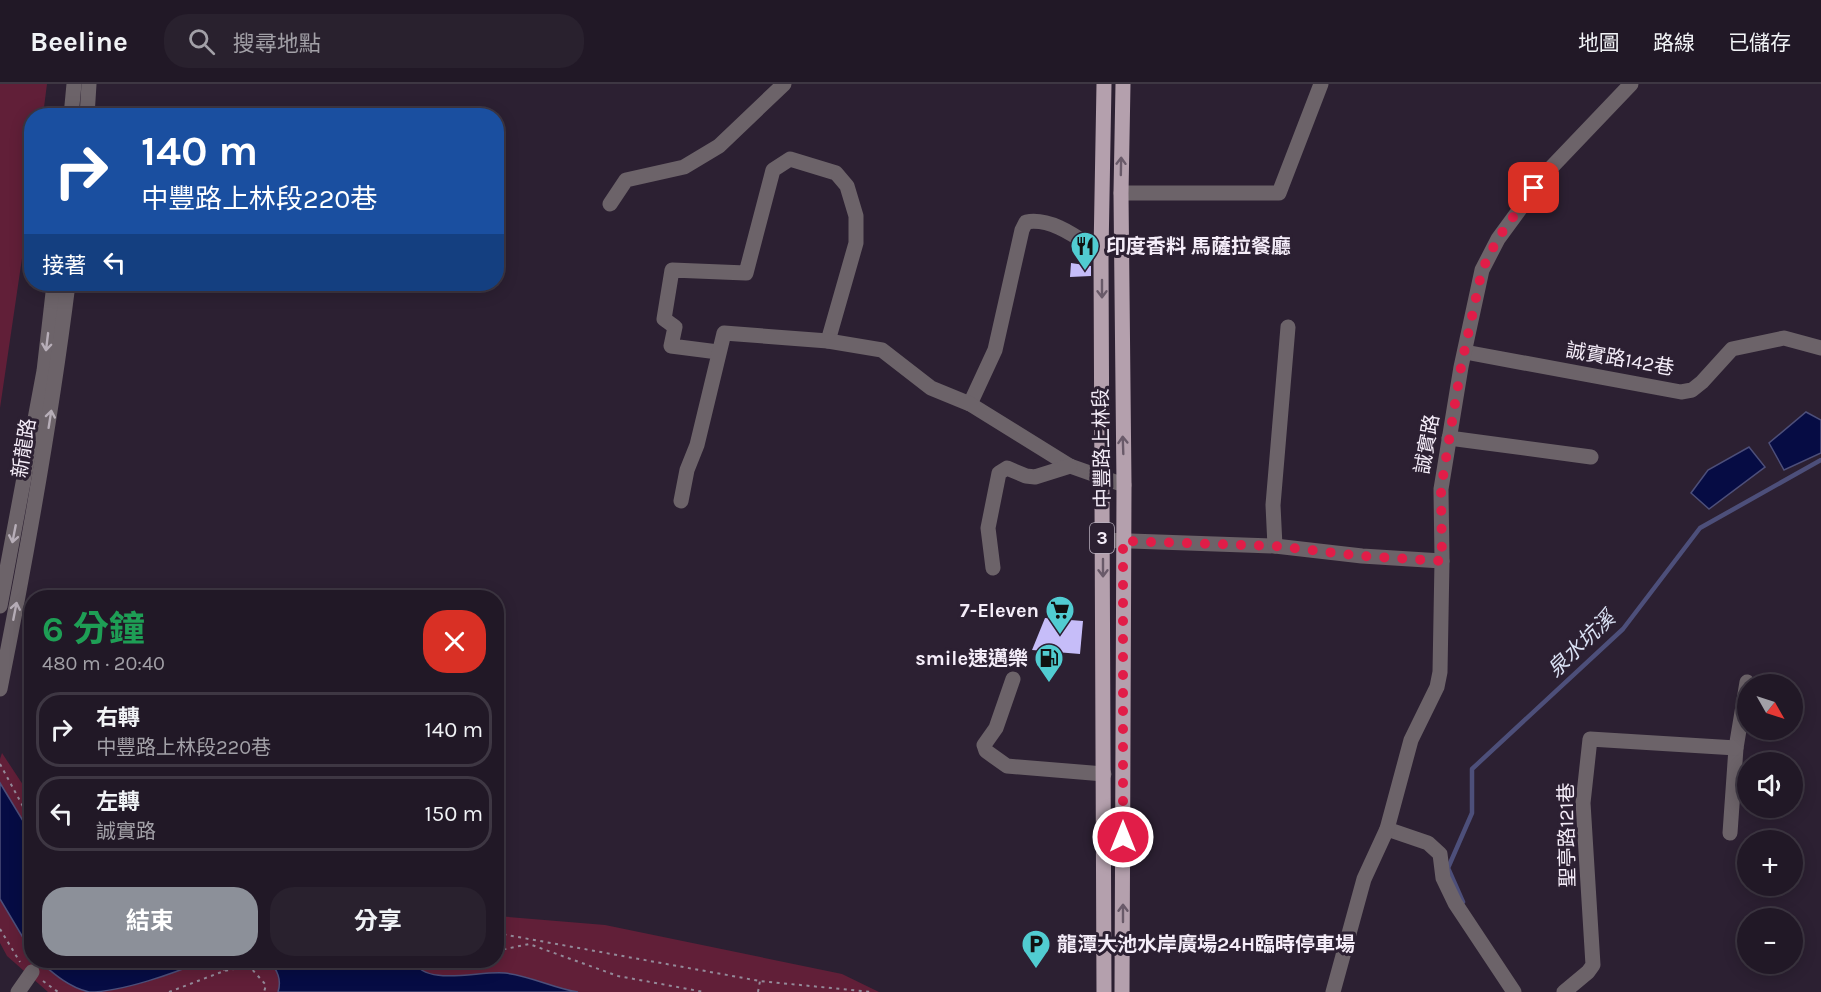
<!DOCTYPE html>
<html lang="zh-TW">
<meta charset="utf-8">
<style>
:root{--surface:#211826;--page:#29212e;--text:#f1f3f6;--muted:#a2a0a7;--line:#3e3743;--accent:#8c9099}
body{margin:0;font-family:Karla,"Noto Sans TC",sans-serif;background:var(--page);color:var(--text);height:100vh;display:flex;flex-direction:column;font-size:22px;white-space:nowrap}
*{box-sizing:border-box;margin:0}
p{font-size:20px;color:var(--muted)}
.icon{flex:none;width:33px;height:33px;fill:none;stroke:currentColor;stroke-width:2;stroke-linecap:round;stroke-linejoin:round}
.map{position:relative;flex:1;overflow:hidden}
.panel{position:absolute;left:24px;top:506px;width:480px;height:378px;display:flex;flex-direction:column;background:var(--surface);border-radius:24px;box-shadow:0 3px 15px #0003,0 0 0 2px var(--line)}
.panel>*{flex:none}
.top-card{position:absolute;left:24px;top:24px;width:480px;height:183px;border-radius:24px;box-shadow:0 3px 15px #0003,0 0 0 2px var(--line);background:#1a4fa0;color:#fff;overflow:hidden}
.needle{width:39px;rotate:129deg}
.tools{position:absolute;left:1737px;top:590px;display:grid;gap:12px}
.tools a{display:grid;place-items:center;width:66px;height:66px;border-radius:50%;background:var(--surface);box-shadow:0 3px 15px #0003,0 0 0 2px var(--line);font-size:30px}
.pin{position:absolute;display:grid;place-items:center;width:51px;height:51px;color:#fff;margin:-26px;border-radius:12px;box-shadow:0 3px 9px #0006}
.me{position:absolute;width:66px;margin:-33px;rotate:0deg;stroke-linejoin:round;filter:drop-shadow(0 0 4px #0008)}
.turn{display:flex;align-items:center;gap:21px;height:126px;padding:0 18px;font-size:27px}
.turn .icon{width:78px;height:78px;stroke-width:2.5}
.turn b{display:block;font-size:42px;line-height:51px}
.then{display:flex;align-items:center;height:57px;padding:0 18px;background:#0003;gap:12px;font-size:22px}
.round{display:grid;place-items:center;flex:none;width:63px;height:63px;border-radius:24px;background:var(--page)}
.summary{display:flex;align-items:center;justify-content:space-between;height:102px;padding:0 18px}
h1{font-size:36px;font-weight:700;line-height:45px;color:#1e9e55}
.button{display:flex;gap:12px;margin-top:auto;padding:12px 18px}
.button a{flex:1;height:69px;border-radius:24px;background:var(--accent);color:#fff;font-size:24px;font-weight:700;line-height:69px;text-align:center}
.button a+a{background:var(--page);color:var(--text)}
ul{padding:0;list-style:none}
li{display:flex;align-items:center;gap:18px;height:75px;margin:0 12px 9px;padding:0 6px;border:3px solid var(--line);border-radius:24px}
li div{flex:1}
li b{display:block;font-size:22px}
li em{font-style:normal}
header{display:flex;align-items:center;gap:36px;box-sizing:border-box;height:84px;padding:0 30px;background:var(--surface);border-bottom:2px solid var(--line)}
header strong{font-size:28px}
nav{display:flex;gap:33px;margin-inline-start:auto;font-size:21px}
.search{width:420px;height:54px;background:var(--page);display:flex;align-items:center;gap:15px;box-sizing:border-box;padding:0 21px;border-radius:24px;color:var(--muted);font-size:22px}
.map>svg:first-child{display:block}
</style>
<header>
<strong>Beeline</strong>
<div class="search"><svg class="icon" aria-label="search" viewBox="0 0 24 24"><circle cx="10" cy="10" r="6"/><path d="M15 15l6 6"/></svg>搜尋地點</div>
<nav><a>地圖</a><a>路線</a><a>已儲存</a></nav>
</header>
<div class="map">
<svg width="1821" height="908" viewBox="0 0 1821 908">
<rect width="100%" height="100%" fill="#2c2032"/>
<g fill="#611f38">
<path d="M0,0H47L43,31L32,32L31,113L0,324Z"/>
<path d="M2,669L31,713L32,876H496L497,832L605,841L842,890L879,908H48L7,872L0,859V675Z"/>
</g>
<g fill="#060c44" stroke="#4d4f7a" stroke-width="1.5">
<path d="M1806,328L1821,336V369L1784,386L1769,359Z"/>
<path d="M1749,363L1765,383L1709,425L1691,409L1708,386Z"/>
<path d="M0,699L31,750V867L0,815Z"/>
<path d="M38,876H205C175,889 122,908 89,908C68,903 53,889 38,876Z"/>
<path d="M269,876H412C427,904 479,886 505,889C531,892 553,904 578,908H278C282,895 277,886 269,876Z"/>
</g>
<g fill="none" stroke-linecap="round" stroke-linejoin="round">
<path stroke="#4d4f7a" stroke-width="4.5" d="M1463,818L1448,784L1472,729V685L1623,545L1700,444L1821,376"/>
</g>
<g fill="#c6bdf9">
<path d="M1071,179L1091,182V192L1070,193Z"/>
<path d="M1045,534L1083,537L1080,570L1032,566Z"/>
</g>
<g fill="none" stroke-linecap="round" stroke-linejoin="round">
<g stroke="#948a99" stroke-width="2" stroke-dasharray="3 4.5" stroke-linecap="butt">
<path d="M0,680L32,739"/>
<path d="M0,845L20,878"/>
<path d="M496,849L760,897L871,908"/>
<path d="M496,867L529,860L618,892L704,908"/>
<path d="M224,876V887"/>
<path d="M43,897L58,908"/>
<path d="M169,908L224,887L249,882L266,901L264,908"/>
<path d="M758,908L760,897"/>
</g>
<g stroke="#6c6369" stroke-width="15">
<path d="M71,32L74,0"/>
<path d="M87,32L89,0"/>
<path d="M1121,109H1279L1321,0"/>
<path d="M610,120L626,96L684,83L719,62L784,0"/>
<path d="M718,268L671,262L675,243L664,235L672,186L746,189L773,86L790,75L836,89L847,102L856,132V159L828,257"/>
<path d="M1465,268L1681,308L1692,306L1702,298L1732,265L1784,254L1821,264"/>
<path d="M970,320L995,266L1022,146L1026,138C1053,133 1080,156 1101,169"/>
<path d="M1449,354L1591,373"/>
<path d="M681,417L687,386L697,361L724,249L828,257L882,266L931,304L970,320L1070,382L1124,401"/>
<path d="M1102,456L1275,462L1362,472L1442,477"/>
<path d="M1275,462L1273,421L1288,243"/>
<path d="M993,484L988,444L999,389L1007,384L1026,392L1035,393L1070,382"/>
<path d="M0,522L44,287L54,200"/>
<path d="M1013,595L996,644L984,661L986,667L1007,682L1104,690"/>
<path d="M0,605C27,470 51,336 68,200"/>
<path d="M1387,745L1428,759L1440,770L1443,794L1455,819L1514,908"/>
<path d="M1730,749L1736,664L1747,598"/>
<path d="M18,908L32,888"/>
<path d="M1333,908L1364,795L1387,745L1411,656L1437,603L1440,588L1442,477L1441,405L1461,283L1482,186L1498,155L1547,88L1631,0"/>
<path d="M1564,908L1588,888L1593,881L1583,719L1590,655L1736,664"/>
</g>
<g stroke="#b4a0ad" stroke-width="15">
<path d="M1104,0L1101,169L1104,908"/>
<path d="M1122,908L1124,401L1121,109L1123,0"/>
</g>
</g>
<defs><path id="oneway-shaft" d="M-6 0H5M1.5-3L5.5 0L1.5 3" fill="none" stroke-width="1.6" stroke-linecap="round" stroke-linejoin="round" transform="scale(1.5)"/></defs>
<g stroke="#695a69">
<use href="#oneway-shaft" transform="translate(1121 82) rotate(-89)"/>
<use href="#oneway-shaft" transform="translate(1102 205) rotate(90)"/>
<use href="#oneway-shaft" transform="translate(1123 361) rotate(-92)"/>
<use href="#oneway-shaft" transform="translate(1103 484) rotate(90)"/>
<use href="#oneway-shaft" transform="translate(1123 829) rotate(-90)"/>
</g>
<g stroke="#b7aeb8">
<use href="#oneway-shaft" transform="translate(47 258) rotate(97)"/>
<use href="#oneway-shaft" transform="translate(50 335) rotate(-81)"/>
<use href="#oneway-shaft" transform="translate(14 450) rotate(101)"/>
<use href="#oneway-shaft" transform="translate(15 527) rotate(-79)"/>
</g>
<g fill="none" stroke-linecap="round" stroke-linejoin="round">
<path stroke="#e11d48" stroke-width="10" stroke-dasharray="0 18" d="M1123,753V457L1275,462L1362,472L1442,477L1441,405L1461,283L1482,186L1498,154L1534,104"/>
</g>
<defs>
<g id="restaurant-pin" transform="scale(1.5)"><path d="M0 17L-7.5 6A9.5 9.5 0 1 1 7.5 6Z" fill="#51ccd1" stroke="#2c2032"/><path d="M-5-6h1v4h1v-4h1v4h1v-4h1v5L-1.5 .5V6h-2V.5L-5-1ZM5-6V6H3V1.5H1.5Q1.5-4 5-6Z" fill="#111"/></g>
<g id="supermarket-pin" transform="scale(1.5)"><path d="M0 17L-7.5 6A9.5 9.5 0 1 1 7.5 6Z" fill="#51ccd1" stroke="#2c2032"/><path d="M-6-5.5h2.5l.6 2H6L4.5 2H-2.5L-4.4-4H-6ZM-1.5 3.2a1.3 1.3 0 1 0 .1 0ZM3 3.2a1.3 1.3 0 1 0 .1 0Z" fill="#111"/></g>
<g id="fuel-pin" transform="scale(1.5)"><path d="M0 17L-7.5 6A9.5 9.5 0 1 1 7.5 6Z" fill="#51ccd1" stroke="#2c2032"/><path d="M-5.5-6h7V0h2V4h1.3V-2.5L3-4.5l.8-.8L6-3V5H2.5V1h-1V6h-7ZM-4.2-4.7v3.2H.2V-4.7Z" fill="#111"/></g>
<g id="parking-pin" transform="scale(1.5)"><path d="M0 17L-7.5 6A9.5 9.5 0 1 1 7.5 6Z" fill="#51ccd1" stroke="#2c2032"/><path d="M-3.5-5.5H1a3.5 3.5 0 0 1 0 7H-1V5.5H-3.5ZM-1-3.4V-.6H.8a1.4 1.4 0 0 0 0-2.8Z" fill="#111"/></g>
</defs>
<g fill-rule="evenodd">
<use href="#restaurant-pin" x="1085" y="162"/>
<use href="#supermarket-pin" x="1060" y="526"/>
<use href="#fuel-pin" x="1049" y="574"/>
<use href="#parking-pin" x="1036" y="860"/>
</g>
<g text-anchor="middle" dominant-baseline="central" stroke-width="6" stroke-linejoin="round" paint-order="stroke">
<rect fill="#2c2032" stroke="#b8afbd" stroke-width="1.5" x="1090" y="439" width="24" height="30" rx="4.5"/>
<g font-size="18" font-weight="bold" fill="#f4ecf8">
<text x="1102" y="454">3</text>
</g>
<g font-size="20" font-weight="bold" fill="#f4ecf8" stroke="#2c2032" text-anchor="start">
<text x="1106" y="162">印度香料 馬薩拉餐廳</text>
<text x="1039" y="526" text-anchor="end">7-Eleven</text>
<text x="1028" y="574" text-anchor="end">smile速邁樂</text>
<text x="1057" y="860">龍潭大池水岸廣場24H臨時停車場</text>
</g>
<g font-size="20" fill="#f4ecf8" stroke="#2c2032">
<text transform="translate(1620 275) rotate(10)">誠實路142巷</text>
<text transform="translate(1427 360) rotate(-80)">誠實路</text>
<text transform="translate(24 364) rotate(-81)">新龍路</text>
<text transform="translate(1102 364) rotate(-91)">中豐路上林段</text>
<text transform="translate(1567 751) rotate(-91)">聖亭路121巷</text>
</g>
<g font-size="21" font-style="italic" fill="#dae1f4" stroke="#2c2032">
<text transform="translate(1581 560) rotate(-44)">泉水坑溪</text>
</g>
</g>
</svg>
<div class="tools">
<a><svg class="needle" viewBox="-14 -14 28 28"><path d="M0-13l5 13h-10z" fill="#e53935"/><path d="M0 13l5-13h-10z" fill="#a2a0a7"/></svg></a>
<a><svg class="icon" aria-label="sound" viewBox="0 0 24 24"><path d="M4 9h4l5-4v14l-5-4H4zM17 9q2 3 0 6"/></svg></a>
<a>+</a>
<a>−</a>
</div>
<div class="pin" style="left:1534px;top:104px;background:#d93025"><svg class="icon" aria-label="arrive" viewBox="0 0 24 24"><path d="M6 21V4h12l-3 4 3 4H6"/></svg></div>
<svg class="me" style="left:1123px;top:753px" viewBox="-20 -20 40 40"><circle r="17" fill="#e11d48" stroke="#fff" stroke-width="3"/><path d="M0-11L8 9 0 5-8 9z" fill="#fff"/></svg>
<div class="top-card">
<div class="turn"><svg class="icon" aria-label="right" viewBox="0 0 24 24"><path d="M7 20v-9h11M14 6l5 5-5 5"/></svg><div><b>140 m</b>中豐路上林段220巷</div></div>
<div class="then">接著<svg class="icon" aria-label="left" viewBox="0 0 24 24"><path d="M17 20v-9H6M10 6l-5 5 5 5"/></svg></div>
</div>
<section class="panel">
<div class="summary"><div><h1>6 分鐘</h1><p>480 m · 20:40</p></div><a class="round" style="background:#d93025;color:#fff"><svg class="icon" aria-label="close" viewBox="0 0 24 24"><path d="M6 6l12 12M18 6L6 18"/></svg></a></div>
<ul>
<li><svg class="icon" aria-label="right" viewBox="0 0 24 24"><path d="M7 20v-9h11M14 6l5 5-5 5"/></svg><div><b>右轉</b><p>中豐路上林段220巷</p></div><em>140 m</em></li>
<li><svg class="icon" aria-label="left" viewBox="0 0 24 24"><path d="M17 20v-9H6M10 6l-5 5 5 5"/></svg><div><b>左轉</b><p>誠實路</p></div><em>150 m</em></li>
</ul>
<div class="button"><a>結束</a><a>分享</a></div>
</section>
</div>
